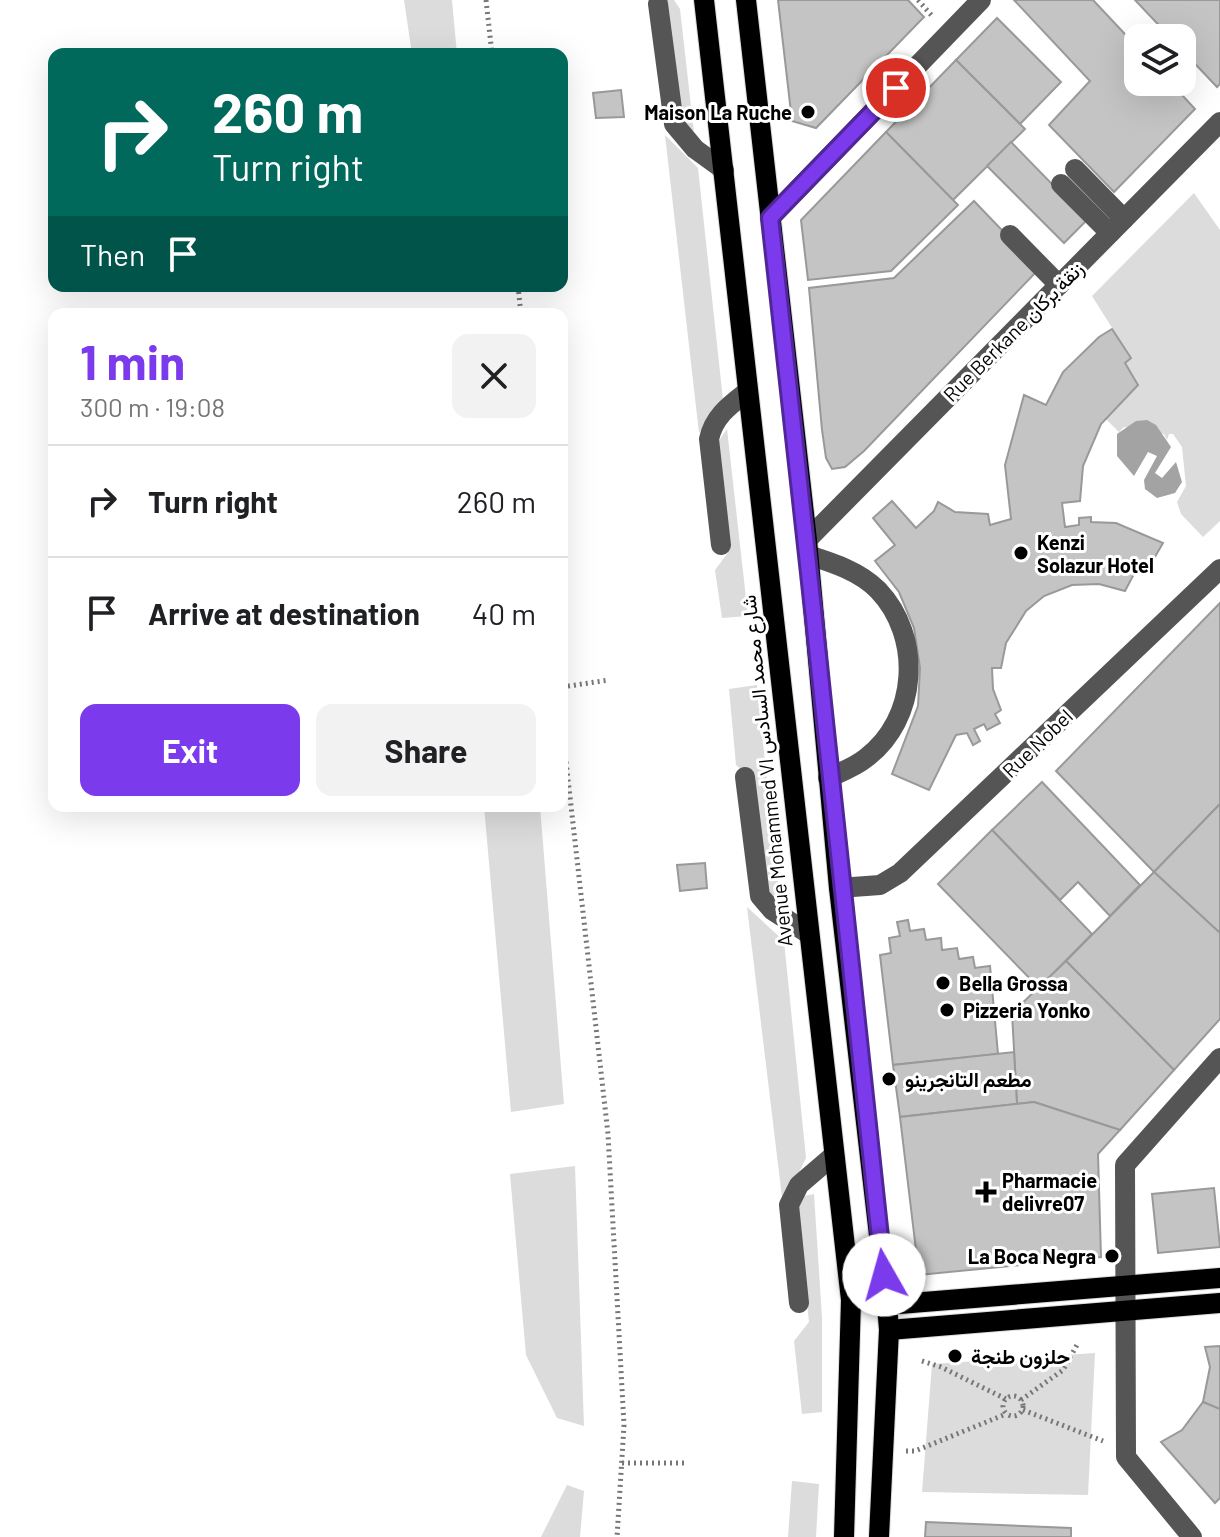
<!DOCTYPE html>
<meta charset="utf-8">
<style>
:root{--surface:#fff;--page:#f2f2f2;--text:#202124;--muted:#757577;--line:#e0e0e0;--accent:#7c3aed}
body{margin:0;font-family:Barlow,Vazirmatn,sans-serif;background:var(--page);color:var(--text);height:100vh;display:flex;flex-direction:column;font-size:30px;white-space:nowrap}
*{box-sizing:border-box;margin:0}
p{font-size:26px;color:var(--muted)}
.icon{flex:none;width:44px;height:44px;fill:none;stroke:currentColor;stroke-width:2;stroke-linecap:round;stroke-linejoin:round}
.map{position:relative;flex:1;overflow:hidden}
.panel{position:absolute;left:48px;top:308px;width:520px;height:504px;display:flex;flex-direction:column;background:var(--surface);border-radius:16px;box-shadow:0 8px 32px #0002}
.panel>*{flex:none}
.hud{position:absolute;left:48px;top:48px;width:520px;height:244px;border-radius:16px;box-shadow:0 8px 32px #0002;background:#00695c;color:#fff;overflow:hidden}
.controls{position:absolute;left:1124px;top:24px;display:grid;gap:16px}
.controls a{display:grid;place-items:center;width:72px;height:72px;border-radius:16px;background:var(--surface);box-shadow:0 8px 32px #0002;font-size:40px}
.pin{position:absolute;display:grid;place-items:center;width:68px;height:68px;color:#fff;margin:-34px;border:4px solid #fff;border-radius:50%;box-shadow:0 2px 8px #0007}
.me{position:absolute;width:88px;margin:-44px;rotate:353deg;stroke-linejoin:round;filter:drop-shadow(0 0 6px #0008)}
.turn{display:flex;align-items:center;gap:28px;height:168px;padding:0 32px;font-size:36px}
.turn .icon{width:104px;height:104px;stroke-width:2.5}
.turn b{display:block;font-size:56px;line-height:68px}
.then{display:flex;align-items:center;height:76px;padding:0 32px;background:#0003;gap:16px;font-size:30px}
.round{display:grid;place-items:center;flex:none;width:84px;height:84px;border-radius:16px;background:var(--page)}
.overview{display:flex;align-items:center;justify-content:space-between;height:136px;padding:0 32px}
h1{font-size:48px;font-weight:700;line-height:60px;color:var(--accent)}
.action{display:flex;gap:16px;margin-top:auto;padding:16px 32px}
.action a{flex:1;height:92px;border-radius:16px;background:var(--accent);color:#fff;font-size:32px;font-weight:700;line-height:92px;text-align:center}
.action a+a{background:var(--page);color:var(--text)}
ul{padding:0;list-style:none}
li{display:flex;align-items:center;gap:24px;height:112px;padding:0 32px;border-top:2px solid var(--line)}
li div{flex:1}
li b{display:block;font-size:30px}
li em{font-style:normal}
.map>svg:first-child{display:block}
</style>
<div class="map">
<svg width="1220" height="1537" viewBox="0 0 1220 1537">
<rect width="100%" height="100%" fill="#fff"/>
<g fill="#dcdcdc">
<path d="M404,0H452L457,54H412Z"/>
<path d="M662,0H674L680,9L694,133L682,125Z"/>
<path d="M665,135L698,168L723,400L699,433Z"/>
<path d="M1194,193L1220,230V521L1203,537L1181,514L1177,502L1186,486L1182,447L1173,434H1169L1167,440L1164,434L1124,427L1119,432L1105,418L1138,385L1125,363L1131,358L1092,296Z"/>
<path d="M727,429L748,616L722,618L715,570L727,554L718,442Z"/>
<path d="M757,685L780,903L769,899L755,782L736,765L729,689Z"/>
<path d="M484,806H540L564,1104L511,1112Z"/>
<path d="M747,907L784,941L806,1158L783,1206Z"/>
<path d="M575,1166L584,1426L557,1418L526,1355L510,1174Z"/>
<path d="M814,1194L822,1318V1412L802,1414L794,1341L809,1322L797,1208L800,1197Z"/>
<path d="M1095,1353L1088,1495L922,1492L932,1364Z"/>
<path d="M792,1481L819,1484L816,1537H788Z"/>
<path d="M567,1485L584,1491L580,1537H541Z"/>
</g>
<path fill="#a3a3a3" d="M1147,420L1156,425L1171,447L1155,473L1162,478L1176,462L1182,482L1175,493L1157,498L1145,489L1144,480L1157,456L1148,452L1134,476L1117,456V434L1136,421Z"/>
<g fill="#c4c4c4" stroke="#999" stroke-width="2">
<path d="M778,0H908L924,17L816,128L792,121Z"/>
<path d="M1014,0H1093L1138,48V82H1170L1195,109L1114,192L1049,125L1090,81Z"/>
<path d="M1135,0H1220V84L1217,87L1182,50V38H1171Z"/>
<path d="M997,18L1061,82L1020,124L956,60Z"/>
<path d="M956,60L1025,129L953,200L886,132Z"/>
<path d="M621,90L624,117L596,118L593,93Z"/>
<path d="M886,132L958,205L891,271L808,280L801,220Z"/>
<path d="M1011,142L1087,220L1064,243L987,166Z"/>
<path d="M974,201L1039,269L864,451L845,467L832,469L826,458L822,430L809,288L894,278Z"/>
<path d="M1112,329L1131,358L1125,363L1138,385L1101,424L1083,466L1080,501L1062,503L1065,527L1079,525V518L1091,517V522L1116,523L1163,543L1145,574L1136,570L1125,591L1099,584L1072,585L1044,596L1026,611L1006,643L1001,668H992L993,689L1001,710L995,714L1000,723L987,730L984,724L974,729L980,741L973,745L967,733L956,735L929,790L892,774L918,706L920,668L914,628L899,592L875,561L895,545L873,518L892,501L916,528L934,511L938,502L955,512L988,514L990,525L1011,519L1005,465L1024,395L1046,405L1063,372L1099,337Z"/>
<path d="M1220,603V804L1154,872L1056,771Z"/>
<path d="M1042,782L1140,885L1110,916L1078,882L1060,900L992,830Z"/>
<path d="M1220,804V933L1154,872Z"/>
<path d="M992,830L1092,934L1039,988L938,884Z"/>
<path d="M705,863L707,888L680,891L677,865Z"/>
<path d="M1154,872L1220,933V1019L1174,1070L1066,961Z"/>
<path d="M908,920L910,931L924,929L926,940L941,938L942,950L957,948L959,959L973,957L975,968L990,966L998,1054L893,1065L880,955L891,953L889,938L900,936L897,922Z"/>
<path d="M1066,961L1174,1070L1120,1130L1034,1102L1017,1104L1012,1013Z"/>
<path d="M1014,1052L1017,1104L900,1117L893,1065Z"/>
<path d="M1034,1102L1120,1130L1098,1154L1101,1257L919,1275L900,1117Z"/>
<path d="M1214,1188L1220,1247L1158,1253L1152,1194Z"/>
<path d="M1220,1346V1409L1203,1402L1210,1367L1205,1347Z"/>
<path d="M1203,1402L1220,1409V1498L1215,1503L1161,1442L1182,1430Z"/>
<path d="M926,1522L1071,1528V1537H925Z"/>
</g>
<g fill="none" stroke-linecap="round" stroke-linejoin="round">
<g stroke="#dbdbdb" stroke-width="22">
<g id="major">
<path d="M704,0L851,1300L844,1537"/>
<path d="M746,0L807,540L839,888L887,1305L889,1330L879,1537"/>
<path d="M887,1305L1220,1278"/>
<path d="M889,1330L1220,1303"/>
</g>
</g>
<g stroke="#777" stroke-width="5" stroke-dasharray="2 4" stroke-linecap="butt">
<path d="M486,0L492,54"/>
<path d="M918,0L933,17"/>
<path d="M518,286L521,314"/>
<path d="M562,687L609,680"/>
<path d="M562,726L608,1134L624,1425L617,1537"/>
<path d="M922,1361L941,1367L1006,1399"/>
<circle cx="1013" cy="1406" r="10"/>
<path d="M1021,1400L1063,1370L1078,1343"/>
<path d="M1023,1410L1103,1441"/>
<path d="M906,1451H915L1006,1414"/>
<path d="M622,1463H687"/>
</g>
<g stroke="#555" stroke-width="20">
<path d="M658,4L674,124L695,149L724,170"/>
<path d="M1075,169L1124,219"/>
<path d="M1061,184L1110,233"/>
<path d="M770,218L981,0"/>
<path d="M1010,235L1059,285"/>
<path d="M807,540L1220,122"/>
<path d="M721,545L709,439C714,416 730,405 748,391"/>
<path d="M808,555C833,563 859,571 878,590C923,637 918,719 866,758C855,767 841,772 828,778"/>
<path d="M745,777L760,896L772,910L809,934"/>
<path d="M839,888L880,885L900,873L1220,569"/>
<path d="M799,1303L789,1205L799,1185L834,1155"/>
<path d="M1192,1537L1126,1457L1125,1165L1220,1058"/>
</g>
<use href="#major" stroke="#000" stroke-width="20"/>
</g>
<g fill="none" stroke-linecap="round" stroke-linejoin="round">
<g stroke="#51269a" stroke-width="20">
<path id="route" d="M884,1275C844,923 811,570 770,218L896,88"/>
</g>
<use href="#route" stroke="#7c3aed" stroke-width="14"/>
</g>
<g fill="#000" stroke="#fff" stroke-width="3">
<circle cx="808" cy="112" r="8"/>
<circle cx="1021" cy="553" r="8"/>
<circle cx="943" cy="983" r="8"/>
<circle cx="947" cy="1010" r="8"/>
<circle cx="889" cy="1079" r="8"/>
<path d="M982 1180h8v8h8v8h-8v8h-8v-8h-8v-8h8z"/>
<circle cx="1112" cy="1256" r="8"/>
<circle cx="955" cy="1356" r="8"/>
</g>
<g text-anchor="middle" dominant-baseline="central" stroke-width="6" stroke-linejoin="round" paint-order="stroke">
<g font-size="20" font-weight="bold" fill="#000" stroke="#fff" text-anchor="start">
<text x="792" y="112" text-anchor="end">Maison La Ruche</text>
<text x="1037" y="542">Kenzi<tspan x="1037" dy="23">Solazur Hotel</tspan></text>
<text x="959" y="983">Bella Grossa</text>
<text x="963" y="1010">Pizzeria Yonko</text>
<text x="905" y="1079">مطعم التانجرينو</text>
<text x="1002" y="1180">Pharmacie<tspan x="1002" dy="23">delivre07</tspan></text>
<text x="1096" y="1256" text-anchor="end">La Boca Negra</text>
<text x="971" y="1356">حلزون طنجة</text>
</g>
<g font-size="20" fill="#000" stroke="#fff">
<text transform="translate(1013 331) rotate(-45)">Rue Berkane زنقة بركان</text>
<text transform="translate(1037 743) rotate(-44)">Rue Nobel</text>
<text transform="translate(766 771) rotate(-96)">Avenue Mohammed VI شارع محمد السادس</text>
</g>
</g>
</svg>
<div class="controls">
<a><svg class="icon" aria-label="layers" viewBox="0 0 24 24"><path d="M12 4l9 5-9 5-9-5zM3 14l9 5 9-5"/></svg></a>
</div>
<div class="pin" style="left:896px;top:88px;background:#d93025"><svg class="icon" aria-label="arrive" viewBox="0 0 24 24"><path d="M6 21V4h12l-3 4 3 4H6"/></svg></div>
<svg class="me" style="left:884px;top:1275px" viewBox="-20 -20 40 40"><circle r="19" fill="#fff"/><path d="M0-13L10 11 0 6-10 11z" fill="#7c3aed"/></svg>
<div class="hud">
<div class="turn"><svg class="icon" aria-label="right" viewBox="0 0 24 24"><path d="M7 20v-9h11M14 6l5 5-5 5"/></svg><div><b>260 m</b>Turn right</div></div>
<div class="then">Then<svg class="icon" aria-label="arrive" viewBox="0 0 24 24"><path d="M6 21V4h12l-3 4 3 4H6"/></svg></div>
</div>
<section class="panel">
<div class="overview"><div><h1>1 min</h1><p>300 m · 19:08</p></div><a class="round"><svg class="icon" aria-label="close" viewBox="0 0 24 24"><path d="M6 6l12 12M18 6L6 18"/></svg></a></div>
<ul>
<li><svg class="icon" aria-label="right" viewBox="0 0 24 24"><path d="M7 20v-9h11M14 6l5 5-5 5"/></svg><div><b>Turn right</b></div><em>260 m</em></li>
<li><svg class="icon" aria-label="arrive" viewBox="0 0 24 24"><path d="M6 21V4h12l-3 4 3 4H6"/></svg><div><b>Arrive at destination</b></div><em>40 m</em></li>
</ul>
<div class="action"><a>Exit</a><a>Share</a></div>
</section>
</div>
